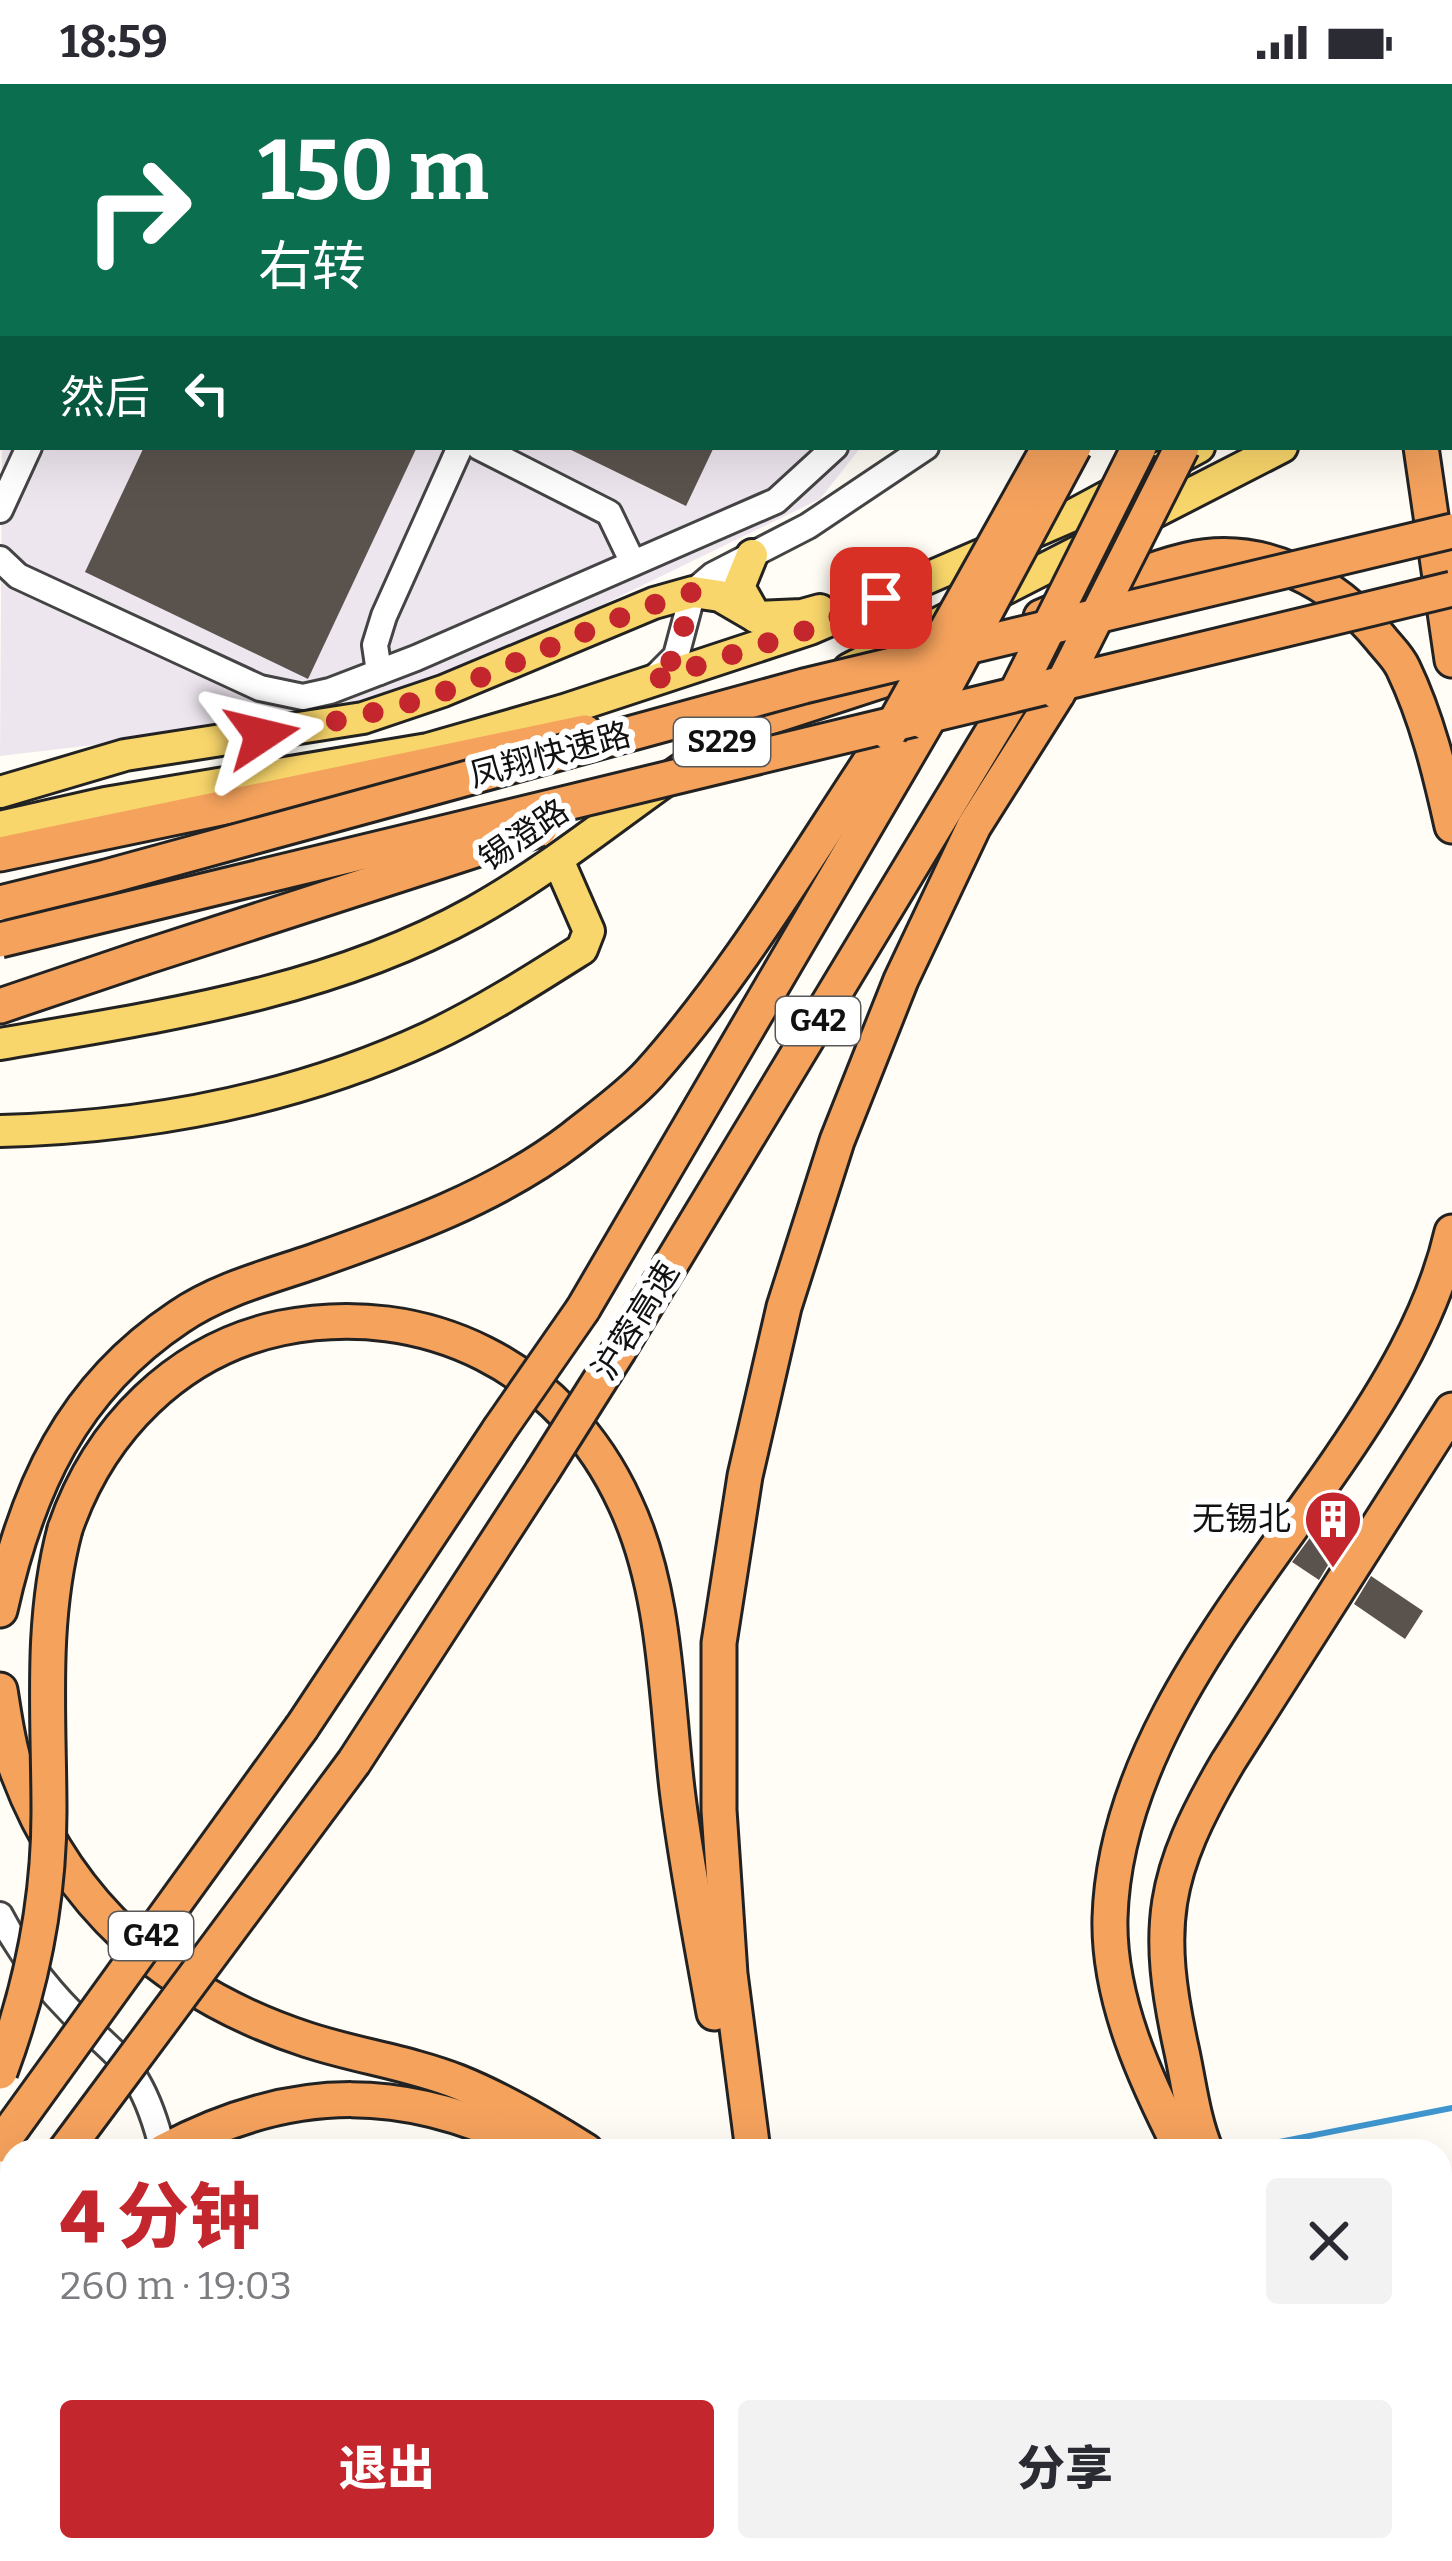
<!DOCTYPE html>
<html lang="zh">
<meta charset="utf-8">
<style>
:root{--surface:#fff;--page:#f2f2f3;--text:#2b2b33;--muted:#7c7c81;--accent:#c4262e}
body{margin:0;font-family:Bitter,"Noto Sans SC",serif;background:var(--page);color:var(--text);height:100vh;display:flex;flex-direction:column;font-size:45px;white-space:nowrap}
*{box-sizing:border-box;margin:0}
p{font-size:39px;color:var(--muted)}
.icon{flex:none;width:66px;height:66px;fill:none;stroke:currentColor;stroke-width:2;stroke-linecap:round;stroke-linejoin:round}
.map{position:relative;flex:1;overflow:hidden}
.details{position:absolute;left:0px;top:2055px;width:1452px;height:423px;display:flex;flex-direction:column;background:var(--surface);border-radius:36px 36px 0 0;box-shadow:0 12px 48px #0002}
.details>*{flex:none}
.guide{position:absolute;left:0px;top:0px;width:1452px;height:366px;box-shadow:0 12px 48px #0002;background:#0b6e4f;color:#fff;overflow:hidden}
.pin{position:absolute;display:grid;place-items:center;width:102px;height:102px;color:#fff;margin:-51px;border-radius:24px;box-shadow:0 6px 18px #0006}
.me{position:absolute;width:132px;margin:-66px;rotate:80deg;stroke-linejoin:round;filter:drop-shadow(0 0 9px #0008)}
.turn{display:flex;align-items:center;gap:42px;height:252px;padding:0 60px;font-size:54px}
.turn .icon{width:156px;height:156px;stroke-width:2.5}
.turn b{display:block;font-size:84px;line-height:102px}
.then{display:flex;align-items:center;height:114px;padding:0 60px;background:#0003;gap:24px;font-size:45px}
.round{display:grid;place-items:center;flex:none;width:126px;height:126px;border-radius:12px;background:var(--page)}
.overview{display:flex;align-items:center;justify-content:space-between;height:204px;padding:0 60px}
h1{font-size:72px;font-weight:800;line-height:90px;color:var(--accent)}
.button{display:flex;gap:24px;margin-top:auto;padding:24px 60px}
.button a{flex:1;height:138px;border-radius:12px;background:var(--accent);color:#fff;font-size:48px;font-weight:800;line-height:138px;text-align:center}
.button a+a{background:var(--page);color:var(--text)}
.status{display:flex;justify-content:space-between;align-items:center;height:84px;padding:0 60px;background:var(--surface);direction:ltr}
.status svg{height:33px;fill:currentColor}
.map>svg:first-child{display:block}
</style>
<div class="status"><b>18:59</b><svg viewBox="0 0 49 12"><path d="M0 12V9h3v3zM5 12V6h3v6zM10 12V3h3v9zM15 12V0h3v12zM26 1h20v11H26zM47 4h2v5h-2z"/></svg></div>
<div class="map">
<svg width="1452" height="2477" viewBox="0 0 1452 2477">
<rect width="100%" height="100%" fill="#fffdf5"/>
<g fill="#eee6ef">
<path d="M135,0H1043L134,3Z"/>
<path d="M3,185V363H861L820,415L446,597L342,632L0,672Z"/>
</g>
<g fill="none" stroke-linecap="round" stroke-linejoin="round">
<path stroke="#3f96cf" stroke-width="6" d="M1233,2067L1452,2024"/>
</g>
<g fill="#5a524d">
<path d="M144,363H417L308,595L85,488Z"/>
<path d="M565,363H714L686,422Z"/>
<path d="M1312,1451L1336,1468L1319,1496L1292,1478Z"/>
<path d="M1371,1492L1423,1527L1405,1555L1354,1520Z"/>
</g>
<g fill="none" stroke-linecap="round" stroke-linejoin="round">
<g stroke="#444" stroke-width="30">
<g id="minor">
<path d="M198,3L200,0"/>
<path d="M628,3L629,0"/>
<path d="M1010,3L1012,0"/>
<path d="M1114,3L1116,0"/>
<path d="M479,363L609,429L633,479"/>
<path d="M0,426L29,363"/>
<path d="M0,475L18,492L260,604L303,613L330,607L416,574L776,417L835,363"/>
<path d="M379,588L375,561L384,532L460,363"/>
<path d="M652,596L676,572L693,508L713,491L808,442L926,363"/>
<path d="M0,1831C18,1865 44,1901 72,1929C94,1951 121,1970 137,1997C150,2019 157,2042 163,2067"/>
<path d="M299,2466L301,2477"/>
</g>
</g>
<g stroke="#222" stroke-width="36">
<g id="major">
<path d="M1449,242L1452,240"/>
<path d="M1449,280L1452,279"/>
<path d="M752,471L739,503L756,533L802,531L820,526"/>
<path d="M849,585L1282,363"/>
<path d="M0,708L125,671L363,634L443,607L654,519L693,508L720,512L756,533"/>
<path d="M0,743L105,719L428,665L564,626L810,545L1071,432L1199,363"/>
<path d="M0,960C162,932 328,909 474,828C578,770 665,687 770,629"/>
<path d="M0,1047C149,1043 294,1016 430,953C483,928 533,896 582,865L589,847L558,776"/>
</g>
</g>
<g stroke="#222" stroke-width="39">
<g id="highway">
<path d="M1246,3L1248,0"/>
<path d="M1319,3L1321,0"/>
<path d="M1405,3L1406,0"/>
<path d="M1429,3L1431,0"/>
<path d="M1421,363L1452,576"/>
<path d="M1041,533C1088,513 1137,488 1187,476C1262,458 1335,498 1381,555C1388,564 1398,573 1403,584C1427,634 1440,688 1452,742"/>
<path d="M752,639L899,591"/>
<path d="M0,770L585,648"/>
<path d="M0,922L142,874"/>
<path d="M583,1225L926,639"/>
<path d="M619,1266L1017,607"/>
<path d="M65,1445C99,1346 177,1266 281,1244C426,1215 563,1283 625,1419C666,1506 666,1611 677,1705C686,1780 701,1855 714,1929"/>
<path d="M0,1526C27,1405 71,1305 179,1233C218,1206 268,1193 312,1178C403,1146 496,1113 573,1054C598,1034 628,1013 649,990C741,887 812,763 889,649"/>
<path d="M0,1606C4,1630 7,1655 14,1678C63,1819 167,1910 308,1956C357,1972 410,1979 458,1998C503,2016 545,2041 586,2067"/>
<path d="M302,1643L499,1346"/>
<path d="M354,1678L542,1388"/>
<path d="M164,2067C294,1998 409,1999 539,2067"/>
<path d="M753,2067L730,1890L719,1726V1559L745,1392L784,1223L837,1057L901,896L974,742L1058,609"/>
<path d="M1182,2067C1146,1997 1108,1915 1110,1834C1115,1661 1246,1512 1339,1376C1387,1306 1433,1231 1452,1148"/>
<path d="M1206,2067C1193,2036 1189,2001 1182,1968C1154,1842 1162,1790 1228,1678L1452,1326"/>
<path d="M0,2150L12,2136"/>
<path d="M0,2226L12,2213"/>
<path d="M796,2466L801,2477"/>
<path d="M848,2466L854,2477"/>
<path d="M1174,2477L1181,2466"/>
<path d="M1222,2477L1227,2466"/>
<path d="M1310,2477L1312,2466"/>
</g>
</g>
<use href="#minor" stroke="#fff" stroke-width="24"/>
<use href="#major" stroke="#f9d66b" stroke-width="30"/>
<use href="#highway" stroke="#f5a25d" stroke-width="33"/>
<g stroke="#222" stroke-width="39" stroke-linecap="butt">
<g id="highway-bridge">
<path d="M1017,607L1139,363"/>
<path d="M1058,609L1182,363"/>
<path d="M926,639L1074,363"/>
<path d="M889,649L1049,363"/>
<path d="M0,819L106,793L804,602L1452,447"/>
<path d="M0,856L1452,505"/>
<path d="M142,874L540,745"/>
<path d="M499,1346L583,1225"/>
<path d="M542,1388L619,1266"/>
<path d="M0,1988C31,1905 49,1817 49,1728C49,1632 40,1539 65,1445"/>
<path d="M0,2061L302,1643"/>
<path d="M65,2067L354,1678"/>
</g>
</g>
<use href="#highway-bridge" stroke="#f5a25d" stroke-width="33"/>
</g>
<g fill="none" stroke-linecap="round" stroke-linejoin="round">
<path stroke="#c4262e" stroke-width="21" stroke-dasharray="0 37.8" d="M262,651C324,640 383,629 443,608C527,577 607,533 693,508L676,572L651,597L810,545L881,514"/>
</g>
<defs>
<g id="building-pin" transform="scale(3)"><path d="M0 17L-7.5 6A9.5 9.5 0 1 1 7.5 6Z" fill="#c4262e" stroke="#fff"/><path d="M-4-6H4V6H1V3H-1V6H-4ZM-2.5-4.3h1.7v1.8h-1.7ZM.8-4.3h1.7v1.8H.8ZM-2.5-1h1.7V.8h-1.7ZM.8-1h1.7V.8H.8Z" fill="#fff"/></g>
</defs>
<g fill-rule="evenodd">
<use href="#building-pin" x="1333" y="1435"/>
</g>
<g text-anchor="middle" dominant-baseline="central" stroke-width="12" stroke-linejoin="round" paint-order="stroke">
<g fill="#fff" stroke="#585858" stroke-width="3">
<rect x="674" y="634" width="96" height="48" rx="9"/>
<rect x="776" y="913" width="84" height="48" rx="9"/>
<rect x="109" y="1828" width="84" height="48" rx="9"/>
</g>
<g font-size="30" font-weight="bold" fill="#111">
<text x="722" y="658">S229</text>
<text x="818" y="937">G42</text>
<text x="151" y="1852">G42</text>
</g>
<g font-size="33" fill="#111" stroke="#fff">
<text transform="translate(550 671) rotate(-15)">凤翔快速路</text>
<text transform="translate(524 751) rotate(-34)">锡澄路</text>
<text transform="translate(636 1237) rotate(-58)">沪蓉高速</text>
</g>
<g font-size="33" fill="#111" stroke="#fff" text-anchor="end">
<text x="1291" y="1435">无锡北</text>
</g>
</g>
</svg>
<div class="pin" style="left:881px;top:514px;background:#d93025"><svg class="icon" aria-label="arrive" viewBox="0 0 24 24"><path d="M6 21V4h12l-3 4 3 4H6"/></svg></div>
<svg class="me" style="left:262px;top:651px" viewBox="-20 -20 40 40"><path d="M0-17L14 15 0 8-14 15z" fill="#c4262e" stroke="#fff" stroke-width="4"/></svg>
<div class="guide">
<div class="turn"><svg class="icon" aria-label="right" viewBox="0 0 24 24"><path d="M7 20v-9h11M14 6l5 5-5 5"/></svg><div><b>150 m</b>右转</div></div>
<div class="then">然后<svg class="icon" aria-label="left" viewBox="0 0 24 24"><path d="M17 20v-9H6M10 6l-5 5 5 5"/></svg></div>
</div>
<section class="details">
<div class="overview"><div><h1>4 分钟</h1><p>260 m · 19:03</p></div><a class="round"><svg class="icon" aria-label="close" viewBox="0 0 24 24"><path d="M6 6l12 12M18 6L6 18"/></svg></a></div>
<div class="button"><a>退出</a><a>分享</a></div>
</section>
</div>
